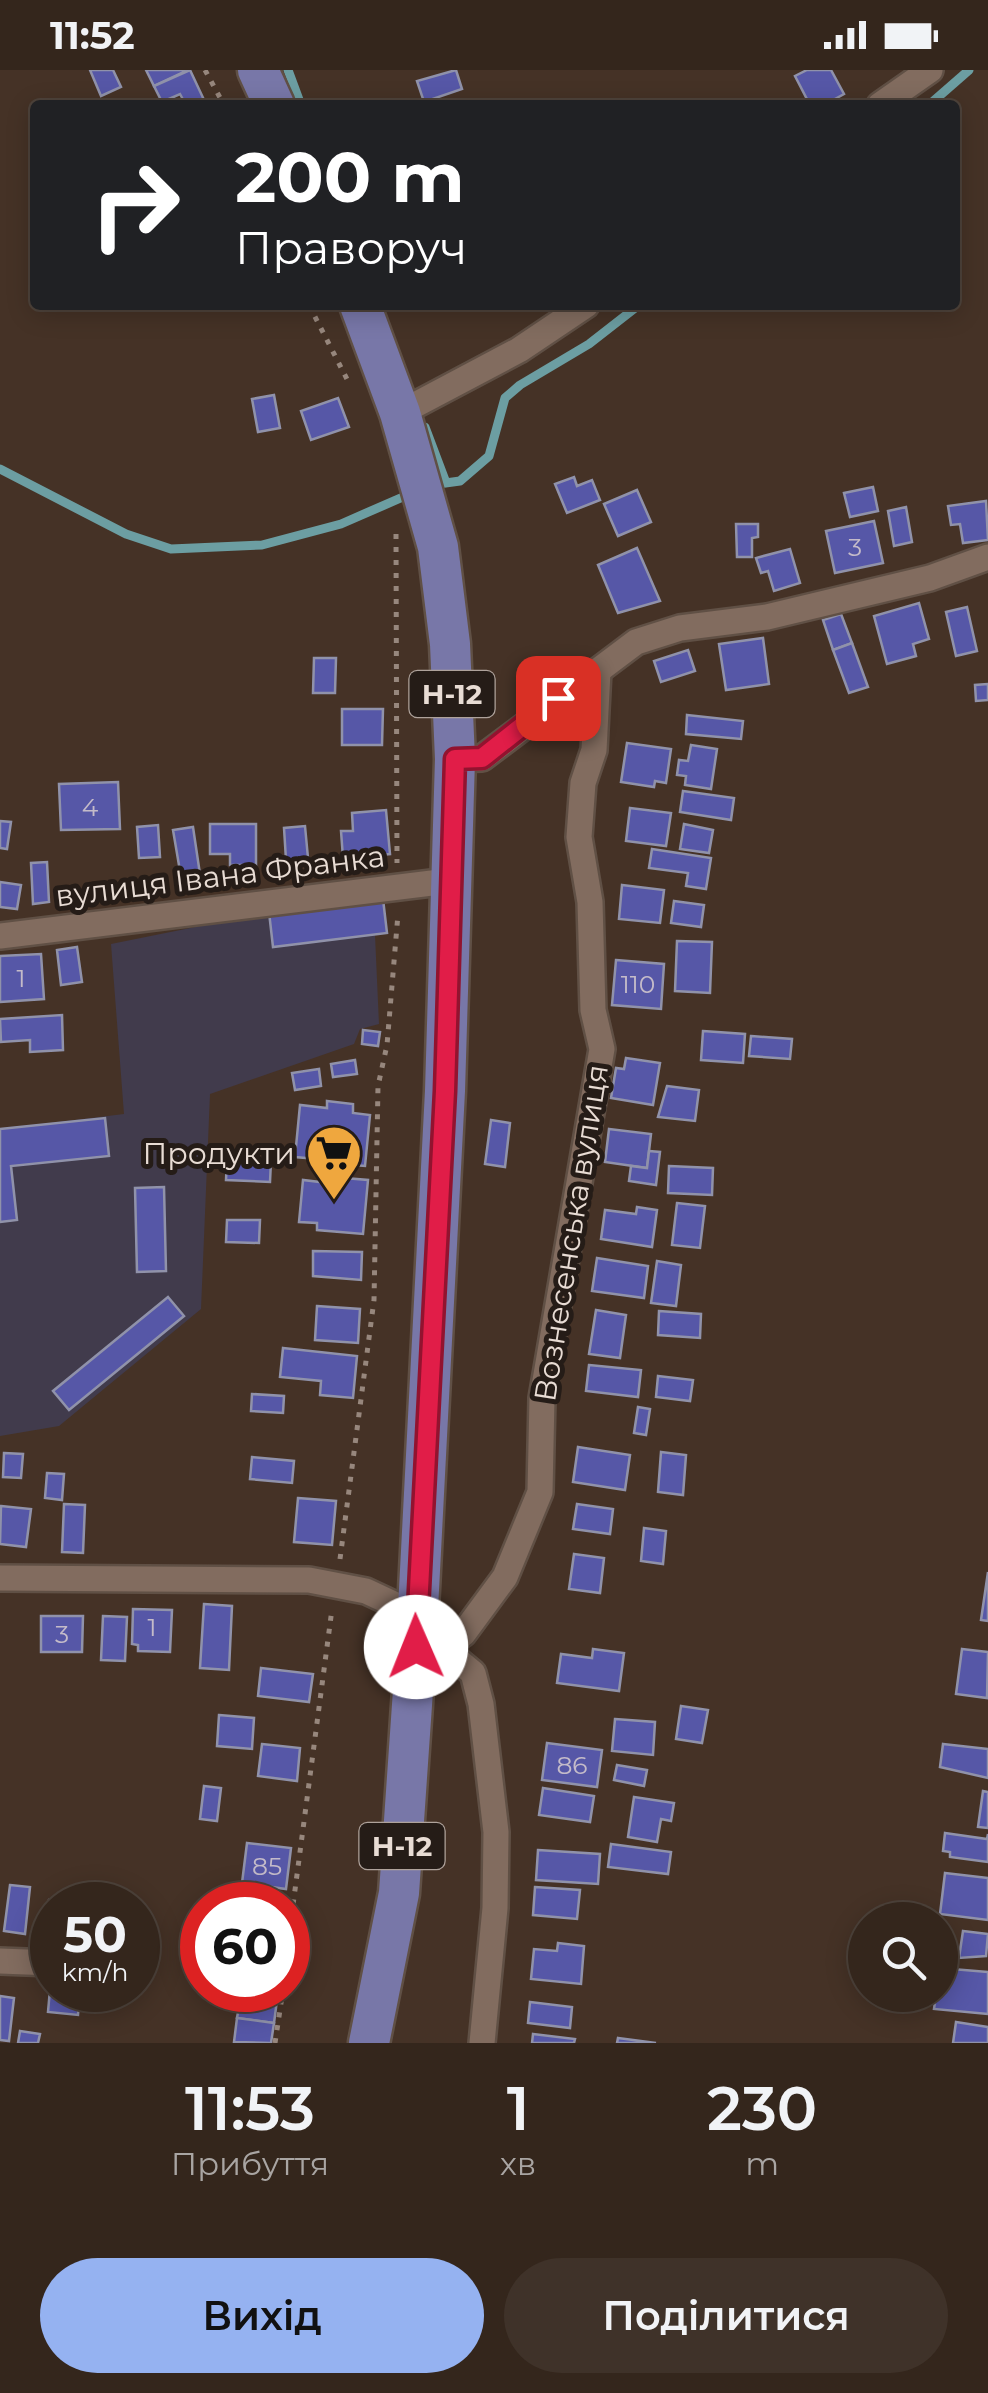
<!DOCTYPE html>
<html lang="uk">
<meta charset="utf-8">
<style>
:root{--surface:#34261c;--page:#3f3229;--text:#f1f3f6;--muted:#a9a5a3;--line:#4e433b;--accent:#95b2f1}
body{margin:0;font-family:Montserrat,sans-serif;background:var(--page);color:var(--text);height:100vh;display:flex;flex-direction:column;font-size:38px;white-space:nowrap}
*{box-sizing:border-box;margin:0}
p{font-size:32px;color:var(--muted)}
.icon{flex:none;width:55px;height:55px;fill:none;stroke:currentColor;stroke-width:2;stroke-linecap:round;stroke-linejoin:round}
.map{position:relative;height:1973px;overflow:hidden}
.sheet{display:flex;flex-direction:column;background:var(--surface);flex:1}
.sheet>*{flex:none}
.top-card{position:absolute;left:30px;top:30px;width:930px;height:210px;border-radius:10px;box-shadow:0 5px 25px #0003,0 0 0 2px var(--line);background:#202124;color:#fff;overflow:hidden}
.controls{position:absolute;left:848px;top:1832px;display:grid;gap:20px}
.controls a{display:grid;place-items:center;width:110px;height:110px;border-radius:50%;background:var(--surface);box-shadow:0 5px 25px #0003,0 0 0 2px var(--line);font-size:50px}
.speed{position:absolute;left:30px;top:1812px;display:flex;gap:20px;font-size:50px;font-weight:700;text-align:center}
.speed>*{display:grid;place-content:center;width:130px;height:130px;border-radius:50%;background:var(--surface);box-shadow:0 5px 25px #0003,0 0 0 2px var(--line);line-height:1}
.speed small{font-size:25px;font-weight:400}
.speed .limit{border:15px solid #d22;background:#fff;color:#111}
.pin{position:absolute;display:grid;place-items:center;width:85px;height:85px;color:#fff;margin:-42px;border-radius:20px;box-shadow:0 5px 15px #0006}
.me{position:absolute;width:110px;margin:-55px;rotate:359deg;stroke-linejoin:round;filter:drop-shadow(0 0 8px #0008)}
.turn{display:flex;align-items:center;gap:35px;height:210px;padding:0 40px;font-size:45px}
.turn .icon{width:130px;height:130px;stroke-width:2.5}
.turn b{display:block;font-size:70px;line-height:85px}
.eta{display:flex;justify-content:space-evenly;align-items:center;height:170px;text-align:center}
.eta b{font-size:60px;font-weight:600;line-height:70px}
.primary-button{display:flex;gap:20px;margin-top:auto;padding:20px 40px}
.primary-button a{flex:1;height:115px;border-radius:60px;background:var(--accent);color:#111;font-size:40px;font-weight:600;line-height:115px;text-align:center}
.primary-button a+a{background:var(--page);color:var(--text)}
.status{display:flex;justify-content:space-between;align-items:center;height:70px;padding:0 50px;background:var(--surface);direction:ltr}
.status svg{height:28px;fill:currentColor}
.map>svg:first-child{display:block}
</style>
<div class="status"><b>11:52</b><svg viewBox="0 0 49 12"><path d="M0 12V9h3v3zM5 12V6h3v6zM10 12V3h3v9zM15 12V0h3v12zM26 1h20v11H26zM47 4h2v5h-2z"/></svg></div>
<div class="map">
<svg width="988" height="1973" viewBox="0 0 988 1973">
<rect width="100%" height="100%" fill="#453226"/>
<path fill="#413b4c" d="M383,829L387,863L375,865L379,954L360,959L354,974L210,1024L201,1239L59,1356L0,1366V1059L124,1044L111,874L269,842Z"/>
<g fill="none" stroke-linecap="round" stroke-linejoin="round">
<g stroke="#6c9ea2" stroke-width="9">
<path d="M288,0L301,35"/>
<path d="M929,35L969,0"/>
<path d="M425,357L445,410"/>
<path d="M0,399L126,464L171,479L262,475L341,454L412,423"/>
<path d="M431,415L460,411L489,386L505,328L520,315L589,274L639,235"/>
</g>
</g>
<g fill="#5657a7" stroke="#9092aa" stroke-width="2.5">
<path d="M90,0H113L121,17L101,26Z"/>
<path d="M146,0H188L154,16Z"/>
<path d="M190,0L205,32L186,35L180,24L162,32L154,16Z"/>
<path d="M456,0L462,19L424,32L417,11Z"/>
<path d="M807,0H831L844,24L824,35H810L795,6Z"/>
<path d="M274,325L280,358L258,362L252,329Z"/>
<path d="M338,328L349,357L311,370L301,341Z"/>
<path d="M574,407L577,416L592,410L600,430L567,443L555,414Z"/>
<path d="M873,417L878,441L850,447L844,423Z"/>
<path d="M637,420L651,452L618,466L604,434Z"/>
<path d="M986,431L988,470L963,473L960,454L951,455L948,436Z"/>
<path d="M906,437L912,472L894,476L888,441Z"/>
<path d="M874,451L883,493L835,503L826,461Z"/>
<path d="M736,454H758V467L752,468V487H737Z"/>
<path d="M637,478L660,531L618,543L598,495Z"/>
<path d="M790,479L800,513L774,521L768,501L761,503L756,488Z"/>
<path d="M919,533L929,569L913,574L916,586L887,594L874,546Z"/>
<path d="M967,537L977,581L956,586L946,542Z"/>
<path d="M841,544L852,573L833,580L823,550Z"/>
<path d="M763,568L769,614L726,620L719,574Z"/>
<path d="M852,573L868,617L849,623L833,580Z"/>
<path d="M688,580L695,601L661,612L654,591Z"/>
<path d="M314,588H336L335,623H313Z"/>
<path d="M988,614V630L976,631L975,615Z"/>
<path d="M342,639H383L382,675H342Z"/>
<path d="M687,645L743,651L741,669L686,664Z"/>
<path d="M627,673L671,679L666,713L655,711L654,717L621,712Z"/>
<path d="M691,675L717,679L711,719L685,715L686,706L677,705L679,690L688,691Z"/>
<path d="M118,712L120,759L61,760L59,714Z"/>
<path d="M683,721L734,728L731,750L680,742Z"/>
<path d="M630,738L671,743L666,776L626,771Z"/>
<path d="M386,740L390,784L343,788L341,761H353L352,743Z"/>
<path d="M0,751L11,752L7,779L0,778Z"/>
<path d="M210,754H256V795H230V784H210Z"/>
<path d="M684,754L713,760L709,783L680,779Z"/>
<path d="M158,755L160,787L139,788L137,757Z"/>
<path d="M305,756L308,788L286,790L284,758Z"/>
<path d="M193,757L201,811L182,813L173,760Z"/>
<path d="M652,779L711,788L706,819L686,816L688,803L649,798Z"/>
<path d="M47,792L49,832L33,834L31,793Z"/>
<path d="M0,812L21,815L17,839L0,837Z"/>
<path d="M622,815L664,820L660,853L619,849Z"/>
<path d="M383,829L387,863L273,877L269,842Z"/>
<path d="M674,831L704,835L701,857L671,853Z"/>
<path d="M677,871L712,872L710,923L675,921Z"/>
<path d="M77,877L82,912L61,915L57,880Z"/>
<path d="M41,884L44,929L0,932V886Z"/>
<path d="M616,890L664,894L661,939L612,935Z"/>
<path d="M62,945L63,980L30,982V970L1,972L0,949Z"/>
<path d="M363,960L380,962L378,976L362,974Z"/>
<path d="M703,961L745,964L743,993L701,990Z"/>
<path d="M751,966L792,969L790,989L749,986Z"/>
<path d="M626,988L660,993L653,1035L611,1028L616,998L624,999Z"/>
<path d="M355,990L357,1004L333,1007L331,994Z"/>
<path d="M319,999L321,1016L295,1020L292,1003Z"/>
<path d="M667,1016L699,1020L695,1051L658,1047Z"/>
<path d="M327,1031L353,1034V1043L370,1045L365,1096L341,1094L343,1075L319,1073L317,1089L295,1087L300,1035L327,1038Z"/>
<path d="M105,1048L109,1086L11,1096L17,1150L0,1152V1059Z"/>
<path d="M491,1050L510,1053L505,1097L485,1094Z"/>
<path d="M609,1059L651,1064L647,1098L605,1092Z"/>
<path d="M649,1081L660,1082L656,1115L629,1111L631,1096L647,1098Z"/>
<path d="M227,1089L271,1091L270,1112L226,1110Z"/>
<path d="M669,1096L713,1098L712,1125L668,1123Z"/>
<path d="M320,1106L368,1110L363,1164L317,1160V1153L299,1152L303,1110L320,1112Z"/>
<path d="M164,1117L166,1201L137,1202L135,1118Z"/>
<path d="M677,1133L705,1136L700,1178L672,1175Z"/>
<path d="M637,1137L657,1140L652,1177L601,1169L605,1140L636,1144Z"/>
<path d="M227,1150H260L259,1173L226,1172Z"/>
<path d="M313,1181L362,1182L361,1210L313,1206Z"/>
<path d="M597,1188L648,1196L644,1228L592,1221Z"/>
<path d="M657,1191L681,1195L676,1236L651,1233Z"/>
<path d="M168,1227L184,1246L69,1340L53,1321Z"/>
<path d="M317,1236L360,1239L358,1273L315,1270Z"/>
<path d="M596,1240L626,1245L620,1288L589,1284Z"/>
<path d="M659,1241L701,1244L700,1268L658,1265Z"/>
<path d="M283,1278L357,1286L353,1328L320,1325L321,1311L280,1307Z"/>
<path d="M589,1295L641,1300L638,1327L586,1321Z"/>
<path d="M658,1306L693,1310L690,1331L656,1327Z"/>
<path d="M252,1324L284,1326L283,1343L251,1341Z"/>
<path d="M638,1337L650,1339L646,1365L634,1363Z"/>
<path d="M578,1377L630,1385L625,1420L573,1412Z"/>
<path d="M661,1382L686,1385L683,1425L658,1422Z"/>
<path d="M4,1383L23,1384L21,1408L3,1407Z"/>
<path d="M252,1387L294,1391L292,1413L250,1409Z"/>
<path d="M47,1403L64,1404L62,1430L45,1428Z"/>
<path d="M298,1428L336,1431L332,1475L294,1472Z"/>
<path d="M64,1434L85,1435L83,1483L62,1482Z"/>
<path d="M577,1434L613,1439L610,1464L573,1459Z"/>
<path d="M1,1436L31,1439L26,1477L0,1474Z"/>
<path d="M644,1458L666,1461L663,1494L641,1491Z"/>
<path d="M574,1484L604,1488L600,1523L569,1519Z"/>
<path d="M988,1502V1551L981,1550Z"/>
<path d="M204,1534L232,1536L229,1600L200,1598Z"/>
<path d="M133,1539L172,1540L170,1582L138,1581V1575L132,1574Z"/>
<path d="M41,1546H83L82,1582H41Z"/>
<path d="M103,1546L127,1547L125,1591L101,1590Z"/>
<path d="M593,1579L624,1583L619,1621L557,1613L561,1584L592,1588Z"/>
<path d="M962,1579L988,1582L987,1628L956,1624Z"/>
<path d="M261,1598L313,1604L309,1632L258,1626Z"/>
<path d="M681,1636L708,1640L702,1673L676,1669Z"/>
<path d="M219,1645L254,1648L252,1679L217,1676Z"/>
<path d="M615,1649L655,1652L653,1685L612,1681Z"/>
<path d="M547,1673L602,1680L597,1717L542,1710Z"/>
<path d="M262,1674L300,1678L297,1711L258,1706Z"/>
<path d="M943,1674L988,1679V1708L940,1697Z"/>
<path d="M617,1695L647,1700L644,1716L614,1710Z"/>
<path d="M204,1716L221,1718L217,1751L200,1749Z"/>
<path d="M543,1718L594,1726L590,1752L539,1745Z"/>
<path d="M983,1721L988,1722V1758L978,1757Z"/>
<path d="M634,1727L674,1733L671,1751L661,1749L657,1772L628,1767Z"/>
<path d="M945,1763L987,1769L988,1764V1792L950,1787V1782L943,1781Z"/>
<path d="M247,1773L291,1778L286,1819L242,1813Z"/>
<path d="M611,1774L671,1782L668,1804L608,1797Z"/>
<path d="M538,1780L600,1784L598,1814L536,1810Z"/>
<path d="M945,1803L988,1808V1850L940,1844Z"/>
<path d="M10,1815L30,1817L25,1864L4,1861Z"/>
<path d="M535,1817L580,1820L577,1849L533,1845Z"/>
<path d="M49,1830L94,1834L52,1835V1875H44Z"/>
<path d="M940,1860H947L945,1895H940Z"/>
<path d="M963,1861L988,1864L986,1886L959,1888Z"/>
<path d="M558,1873L584,1876L581,1914L531,1909L534,1879L557,1881Z"/>
<path d="M940,1898L988,1902V1944L934,1939L936,1925H940Z"/>
<path d="M51,1908L52,1920H80L78,1945L48,1942Z"/>
<path d="M241,1925L277,1930L274,1953L237,1948Z"/>
<path d="M0,1926L14,1928L9,1971L0,1970Z"/>
<path d="M530,1932L572,1937L570,1958L528,1953Z"/>
<path d="M237,1948L274,1953L271,1973L234,1972Z"/>
<path d="M956,1952L988,1957V1973H953Z"/>
<path d="M20,1961L40,1964L38,1973H18Z"/>
<path d="M533,1964L575,1969L574,1973H532Z"/>
<path d="M618,1968L656,1973H617Z"/>
</g>
<g fill="none" stroke-linecap="round" stroke-linejoin="round">
<g stroke="#605045" stroke-width="30">
<g id="minor">
<path d="M880,35L930,0"/>
<path d="M400,343L519,280L586,235"/>
<path d="M455,689L482,688L636,572L680,558L767,547L930,508L988,487"/>
<path d="M0,866L448,811"/>
<path d="M0,1508L309,1510L366,1521L415,1544"/>
<path d="M0,1891L52,1893"/>
<path d="M482,1973L495,1838L496,1762L481,1634L473,1603L443,1578L463,1564L505,1507L540,1422L542,1328L602,979L593,940L590,832L579,767L583,713L594,680L598,601"/>
</g>
</g>
<g stroke="#605045" stroke-width="45">
<g id="primary">
<path d="M258,0L274,35"/>
<path d="M360,235L400,343L438,477L450,574L455,689L445,1021L416,1577L399,1823L369,1973"/>
</g>
</g>
<g stroke="#97877d" stroke-width="5" stroke-dasharray="5 8" stroke-linecap="butt">
<path d="M205,0L224,35"/>
<path d="M309,235L350,315"/>
<path d="M396,464L397,793"/>
<path d="M340,1489L374,1230L378,1016L387,975L398,844"/>
<path d="M288,1873L332,1539"/>
<path d="M275,1973L283,1920"/>
</g>
<use href="#minor" stroke="#826c5f" stroke-width="25"/>
<use href="#primary" stroke="#7877a8" stroke-width="40"/>
</g>
<g fill="none" stroke-linecap="round" stroke-linejoin="round">
<g stroke="#92132f" stroke-width="25">
<path id="route" d="M416,1577L445,1021L455,689L482,688L558,628"/>
</g>
<use href="#route" stroke="#e11d48" stroke-width="18"/>
</g>
<defs>
<g id="supermarket-pin" transform="scale(2.875)"><path d="M0 17L-7.5 6A9.5 9.5 0 1 1 7.5 6Z" fill="#efa73e" stroke="#251c17"/><path d="M-6-5.5h2.5l.6 2H6L4.5 2H-2.5L-4.4-4H-6ZM-1.5 3.2a1.3 1.3 0 1 0 .1 0ZM3 3.2a1.3 1.3 0 1 0 .1 0Z" fill="#111"/></g>
</defs>
<g fill-rule="evenodd">
<use href="#supermarket-pin" x="334" y="1083"/>
</g>
<g text-anchor="middle" dominant-baseline="central" stroke-width="10" stroke-linejoin="round" paint-order="stroke">
<g font-size="25" fill="#c4bbc9">
<text x="855" y="477">3</text>
<text x="90" y="737">4</text>
<text x="21" y="908">1</text>
<text x="638" y="914">110</text>
<text x="152" y="1557">1</text>
<text x="62" y="1564">3</text>
<text x="572" y="1695">86</text>
<text x="267" y="1796">85</text>
</g>
<g fill="#251c17" stroke="#aea29b" stroke-width="2.5">
<rect x="409.5" y="601" width="85" height="46" rx="8"/>
<rect x="359.5" y="1753" width="85" height="46" rx="8"/>
</g>
<g font-size="28" font-weight="bold" fill="#e8dcd4">
<text x="452" y="624">Н-12</text>
<text x="402" y="1776">Н-12</text>
</g>
<g font-size="30" fill="#e8dcd4" stroke="#251c17">
<text transform="translate(220 806) rotate(-7)">вулиця Івана Франка</text>
<text transform="translate(571 1163) rotate(-81)">Вознесенська вулиця</text>
</g>
<g font-size="30" fill="#e8dcd4" stroke="#251c17" text-anchor="end">
<text x="295" y="1083">Продукти</text>
</g>
</g>
</svg>
<div class="controls">
<a><svg class="icon" aria-label="search" viewBox="0 0 24 24"><circle cx="10" cy="10" r="6"/><path d="M15 15l6 6"/></svg></a>
</div>
<div class="speed"><div>50<small>km/h</small></div><div class="limit">60</div></div>
<div class="pin" style="left:558px;top:628px;background:#d93025"><svg class="icon" aria-label="arrive" viewBox="0 0 24 24"><path d="M6 21V4h12l-3 4 3 4H6"/></svg></div>
<svg class="me" style="left:416px;top:1577px" viewBox="-20 -20 40 40"><circle r="19" fill="#fff"/><path d="M0-13L10 11 0 6-10 11z" fill="#e11d48"/></svg>
<div class="top-card">
<div class="turn"><svg class="icon" aria-label="right" viewBox="0 0 24 24"><path d="M7 20v-9h11M14 6l5 5-5 5"/></svg><div><b>200 m</b>Праворуч</div></div>
</div>
</div>
<section class="sheet">
<div class="eta">
<div><b>11:53</b><p>Прибуття</p></div>
<div><b>1</b><p>хв</p></div>
<div><b>230</b><p>m</p></div>
</div>
<div class="primary-button"><a>Вихід</a><a>Поділитися</a></div>
</section>
